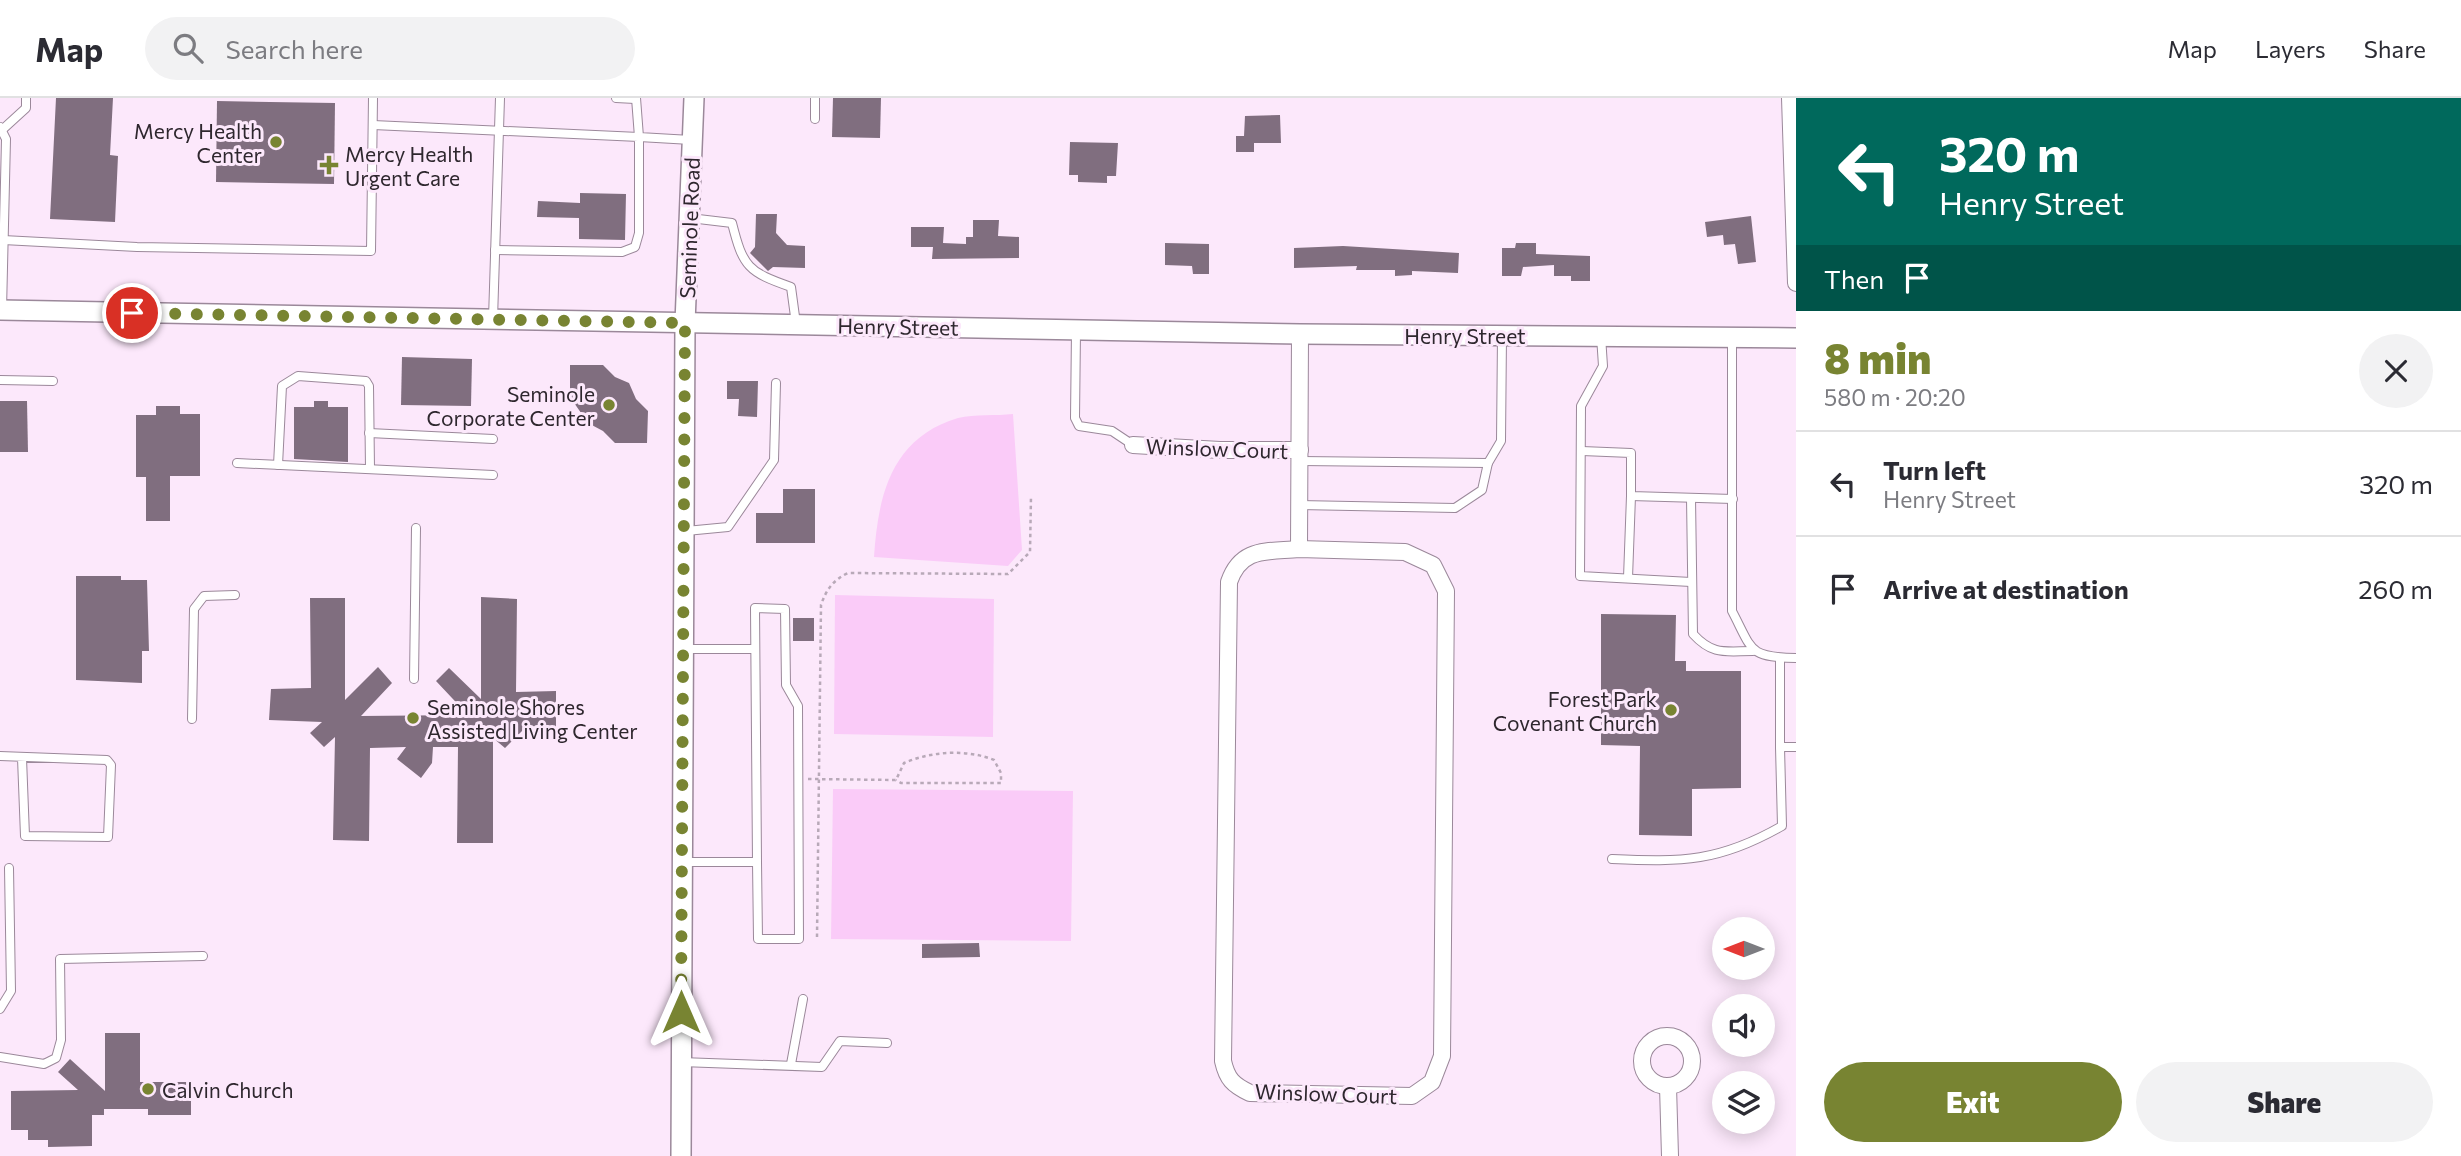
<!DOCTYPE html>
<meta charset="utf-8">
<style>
:root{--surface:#fff;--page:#f2f2f3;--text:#2b2b33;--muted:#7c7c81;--line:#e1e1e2;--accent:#788432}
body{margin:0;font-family:Commissioner,sans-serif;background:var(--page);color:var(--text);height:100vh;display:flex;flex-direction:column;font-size:26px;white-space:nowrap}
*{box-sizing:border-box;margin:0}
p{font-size:23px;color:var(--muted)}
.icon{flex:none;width:38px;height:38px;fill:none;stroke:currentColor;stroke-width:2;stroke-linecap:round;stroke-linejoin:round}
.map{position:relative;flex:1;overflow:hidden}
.sheet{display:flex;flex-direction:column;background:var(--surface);width:665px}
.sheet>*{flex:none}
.banner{background:#00695c;color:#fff;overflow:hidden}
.needle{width:46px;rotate:270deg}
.buttons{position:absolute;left:1712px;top:819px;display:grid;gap:14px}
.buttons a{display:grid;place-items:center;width:63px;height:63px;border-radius:50%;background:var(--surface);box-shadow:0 4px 18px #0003;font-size:35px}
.pin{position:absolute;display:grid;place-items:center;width:60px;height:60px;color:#fff;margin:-30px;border:4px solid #fff;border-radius:50%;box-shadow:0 2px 7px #0007}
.me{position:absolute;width:77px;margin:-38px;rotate:0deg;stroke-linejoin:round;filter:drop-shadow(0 0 5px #0008)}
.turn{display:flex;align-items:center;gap:24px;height:147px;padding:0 28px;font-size:32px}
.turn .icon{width:91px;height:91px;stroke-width:2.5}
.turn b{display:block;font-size:49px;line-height:60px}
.then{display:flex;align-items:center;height:66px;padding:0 28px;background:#0003;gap:14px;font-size:26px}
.round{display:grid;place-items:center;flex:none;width:74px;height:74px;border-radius:37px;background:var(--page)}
.summary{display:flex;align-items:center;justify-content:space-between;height:119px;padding:0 28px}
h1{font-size:42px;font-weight:800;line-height:52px;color:var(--accent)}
.cta{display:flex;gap:14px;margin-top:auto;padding:14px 28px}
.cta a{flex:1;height:80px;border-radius:42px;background:var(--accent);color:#fff;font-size:28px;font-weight:800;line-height:80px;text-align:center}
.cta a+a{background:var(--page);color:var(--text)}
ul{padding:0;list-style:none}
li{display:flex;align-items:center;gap:21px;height:105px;padding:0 28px;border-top:2px solid var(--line)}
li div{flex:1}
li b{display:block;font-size:26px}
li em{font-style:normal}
header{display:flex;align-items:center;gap:42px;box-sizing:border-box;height:98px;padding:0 35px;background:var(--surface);border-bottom:2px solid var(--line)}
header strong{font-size:33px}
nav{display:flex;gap:38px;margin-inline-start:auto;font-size:24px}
.search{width:490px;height:63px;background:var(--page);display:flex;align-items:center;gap:18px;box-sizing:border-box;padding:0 24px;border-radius:38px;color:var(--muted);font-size:26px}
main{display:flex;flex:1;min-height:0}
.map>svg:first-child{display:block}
</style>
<header>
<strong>Map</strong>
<div class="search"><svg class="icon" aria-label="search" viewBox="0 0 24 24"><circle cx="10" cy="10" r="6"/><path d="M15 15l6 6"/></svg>Search here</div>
<nav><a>Map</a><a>Layers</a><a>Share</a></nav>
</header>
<main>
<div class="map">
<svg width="1796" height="1058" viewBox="0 0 1796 1058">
<rect width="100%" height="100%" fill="#fce8fb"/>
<g fill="#facbf8">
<path d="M1013,316L1022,452L1008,468L874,459C878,398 891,340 958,320C975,316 996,318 1013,316Z"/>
<path d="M835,497L994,501L993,639L834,636Z"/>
<path d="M833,691L1073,693L1071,843L831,841Z"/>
</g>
<g fill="#806e7f">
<path d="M56,0H113L110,57L118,58L115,124L50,121Z"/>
<path d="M833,0H881L880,40L832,39Z"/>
<path d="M217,3L335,5L334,86L216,84Z"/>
<path d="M1280,17L1281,45H1254V54H1236V38H1244L1245,18Z"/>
<path d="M1070,44L1118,45L1116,78H1107V85L1078,84V77H1069Z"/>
<path d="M580,95L626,96L625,142L579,141V120L537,119L538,103L580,105Z"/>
<path d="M756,116H777L776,135L787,147L805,148V170L773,169L768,173L750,155L755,149Z"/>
<path d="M1751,118L1756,164L1738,166L1735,146L1724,147L1723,137L1707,139L1705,124Z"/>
<path d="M973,122H999L998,138L1019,139V160L932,161L933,149H911V129H944L943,145L966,146V139H973Z"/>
<path d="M1165,145L1209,146V176H1193L1192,168L1165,167Z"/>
<path d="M1516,145H1536V156L1590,158V183H1571V178H1554V167L1523,169L1521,178H1502V150H1515Z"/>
<path d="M1343,148L1459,155L1458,175L1412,173V177L1395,178V172H1356L1357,168L1294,170V150Z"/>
<path d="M402,259L472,261L471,308L401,307Z"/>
<path d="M570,267H603L615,279L629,285L636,301L648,313L647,345H615L603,333L588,325L570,299Z"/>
<path d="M727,283H758L757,319L738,318L739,301H727Z"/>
<path d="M0,303H27L28,354H0Z"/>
<path d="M314,303H328V309H348V364L294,361V309H314Z"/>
<path d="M156,308H180V316H200V378H170V423H146V379H136V317H156Z"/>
<path d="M783,391H815V445H756V415H783Z"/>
<path d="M76,478H121V482H147L149,553H142V585L76,582Z"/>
<path d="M481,499L517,501L516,594L556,593V629L527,628L505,650L493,640V745H457L458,649H433L432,665L421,680L397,661L406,649L370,650L369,743L333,742L335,639L324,649L310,635L322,624L269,622L271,591L311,590L310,500H345V602L378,569L392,585L361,618L468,617L436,583L449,570L481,601Z"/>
<path d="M1601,516L1676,517L1675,563H1686V573H1741V690L1692,691V738L1639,737L1640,648L1601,647Z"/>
<rect x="793" y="520" width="21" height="23"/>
<path d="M979,845L980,859L922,860V846Z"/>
<path d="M105,935H140V984H191V1017H148V1011H104V1017H92V1048L48,1049V1042H28V1032H11V993L78,992L58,974L70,961L105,993Z"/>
</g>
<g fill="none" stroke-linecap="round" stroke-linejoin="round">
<g stroke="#9b889a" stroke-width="10">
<g id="service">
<path d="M616,0L635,1"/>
<path d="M636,0L639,39L691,42"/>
<path d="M815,21V0"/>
<path d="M373,27L639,39V135L635,149L622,154L495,152"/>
<path d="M0,29L6,41L2,212"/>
<path d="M3,31L26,10V0"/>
<path d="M690,120L732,125C743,169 748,174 791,189L796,226"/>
<path d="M3,142L137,149L371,153L373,0"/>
<path d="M493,221L500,0"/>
<path d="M1076,233L1075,320L1079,328L1112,333L1133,347"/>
<path d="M1601,238L1603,268L1581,308L1580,478L1691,484"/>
<path d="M1732,240V513C1753,553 1748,559 1796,560"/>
<path d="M0,282L53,283"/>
<path d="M369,335L493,341"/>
<path d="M1582,353L1631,355V398L1733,401"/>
<path d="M1300,363L1488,365L1501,343L1502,238"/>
<path d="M237,365L493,377"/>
<path d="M278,367L282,288L298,278L366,283L369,288L370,371"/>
<path d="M1691,400L1693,536C1713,558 1726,553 1753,553"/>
<path d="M1299,407L1455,410L1482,392L1488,365"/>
<path d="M686,433L728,429L774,362L776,285"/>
<path d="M1628,480L1631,398"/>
<path d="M683,551H755"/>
<path d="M1780,560V649"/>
<path d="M414,581L416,430"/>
<path d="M192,621L194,511L204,498L235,497"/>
<path d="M0,658L107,662L111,667L108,739L25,738L22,660"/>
<path d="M1612,761C1683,764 1719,764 1782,728L1780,649H1796"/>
<path d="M682,764H757L758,841H799L798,608L786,587L785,511L755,510L757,764"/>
<path d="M0,911L11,893L9,770"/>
<path d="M0,959L44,966L56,960L61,942L60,861L203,858"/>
<path d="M681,964L822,969L840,943L887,945"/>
<path d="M791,966L803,901"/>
</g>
</g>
<g stroke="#9b889a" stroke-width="18">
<g id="minor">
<path d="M1790,0L1796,185"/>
<path d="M1133,347L1220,352H1300"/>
<path d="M1299,451L1405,454L1433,467L1446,493L1442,958L1432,984L1412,998L1250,995C1233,987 1227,981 1223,963L1229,484C1241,449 1266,454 1299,451Z"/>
<path d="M1299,451L1300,236"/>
<circle cx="1667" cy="963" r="25"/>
<path d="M1668,988L1670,1058"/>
</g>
</g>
<g stroke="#9b889a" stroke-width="22">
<g id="tertiary">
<path d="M0,212L1300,236L1796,240"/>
<path d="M681,1058L685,225L694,0"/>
</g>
</g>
<g stroke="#b8a9b8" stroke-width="2.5" stroke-dasharray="3.5 3.5" stroke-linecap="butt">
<path d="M808,681L896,682L904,665C932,653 967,651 994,662L1001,675V685H901L896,682"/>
<path d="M817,839L821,507C826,492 833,482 848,475L1008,476L1030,454L1031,398"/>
</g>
<use href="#service" stroke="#fff" stroke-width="8"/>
<use href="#minor" stroke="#fff" stroke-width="16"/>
<use href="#tertiary" stroke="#fff" stroke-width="19"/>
</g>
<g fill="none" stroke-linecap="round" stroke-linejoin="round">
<path stroke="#788432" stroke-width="12" stroke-dasharray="0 21.6" d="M132,215L685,225L681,914"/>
</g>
<g fill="#788432" stroke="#fce8fb" stroke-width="2.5">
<circle cx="276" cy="44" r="7"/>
<path d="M325.5 56.5h7v7h7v7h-7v7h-7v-7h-7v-7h7z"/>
<circle cx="609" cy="307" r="7"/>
<circle cx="1671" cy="612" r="7"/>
<circle cx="413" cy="620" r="7"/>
<circle cx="148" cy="991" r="7"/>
</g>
<g text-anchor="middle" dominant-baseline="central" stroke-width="6" stroke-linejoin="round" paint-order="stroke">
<g font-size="21" fill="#2e272e" stroke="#fce8fb" text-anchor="end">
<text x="262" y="32">Mercy Health<tspan x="262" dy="24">Center</tspan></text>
<text x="345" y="55" text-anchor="start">Mercy Health<tspan x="345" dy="24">Urgent Care</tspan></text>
<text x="595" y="295">Seminole<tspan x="595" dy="24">Corporate Center</tspan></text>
<text x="1657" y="600">Forest Park<tspan x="1657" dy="24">Covenant Church</tspan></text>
<text x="427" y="608" text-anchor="start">Seminole Shores<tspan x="427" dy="24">Assisted Living Center</tspan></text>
<text x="162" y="991" text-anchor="start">Calvin Church</text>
</g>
<g font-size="21" fill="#2e272e" stroke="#fce8fb">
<text transform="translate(689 130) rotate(-88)">Seminole Road</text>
<text transform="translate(898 228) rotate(1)">Henry Street</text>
<text x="1465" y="237">Henry Street</text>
<text transform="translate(1217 350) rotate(2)">Winslow Court</text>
<text transform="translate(1326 995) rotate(2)">Winslow Court</text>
</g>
</g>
</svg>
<div class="buttons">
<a><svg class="needle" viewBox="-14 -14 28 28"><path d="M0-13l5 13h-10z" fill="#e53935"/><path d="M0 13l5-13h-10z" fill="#7c7c81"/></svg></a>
<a><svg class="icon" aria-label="sound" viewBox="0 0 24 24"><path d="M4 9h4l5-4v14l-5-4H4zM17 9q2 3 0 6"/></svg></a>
<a><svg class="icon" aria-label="layers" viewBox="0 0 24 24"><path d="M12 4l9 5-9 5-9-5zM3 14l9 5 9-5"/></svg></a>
</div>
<div class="pin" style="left:132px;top:215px;background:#d93025"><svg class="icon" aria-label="arrive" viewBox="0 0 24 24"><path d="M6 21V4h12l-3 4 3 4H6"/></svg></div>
<svg class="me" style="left:681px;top:914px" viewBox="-20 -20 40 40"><path d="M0-17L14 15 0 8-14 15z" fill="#788432" stroke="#fff" stroke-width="4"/></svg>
</div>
<section class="sheet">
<div class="banner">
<div class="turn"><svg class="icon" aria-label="left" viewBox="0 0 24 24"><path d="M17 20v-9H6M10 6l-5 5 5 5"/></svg><div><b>320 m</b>Henry Street</div></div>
<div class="then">Then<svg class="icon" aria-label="arrive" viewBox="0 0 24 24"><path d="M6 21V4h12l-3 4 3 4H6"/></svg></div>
</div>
<div class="summary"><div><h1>8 min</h1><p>580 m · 20:20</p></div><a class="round"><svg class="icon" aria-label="close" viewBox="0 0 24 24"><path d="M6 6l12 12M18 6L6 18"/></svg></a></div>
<ul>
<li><svg class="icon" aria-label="left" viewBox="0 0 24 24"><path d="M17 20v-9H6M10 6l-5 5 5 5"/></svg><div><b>Turn left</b><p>Henry Street</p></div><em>320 m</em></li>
<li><svg class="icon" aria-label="arrive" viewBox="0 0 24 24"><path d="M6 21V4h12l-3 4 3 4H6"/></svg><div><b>Arrive at destination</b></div><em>260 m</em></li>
</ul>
<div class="cta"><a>Exit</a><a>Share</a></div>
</section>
</main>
